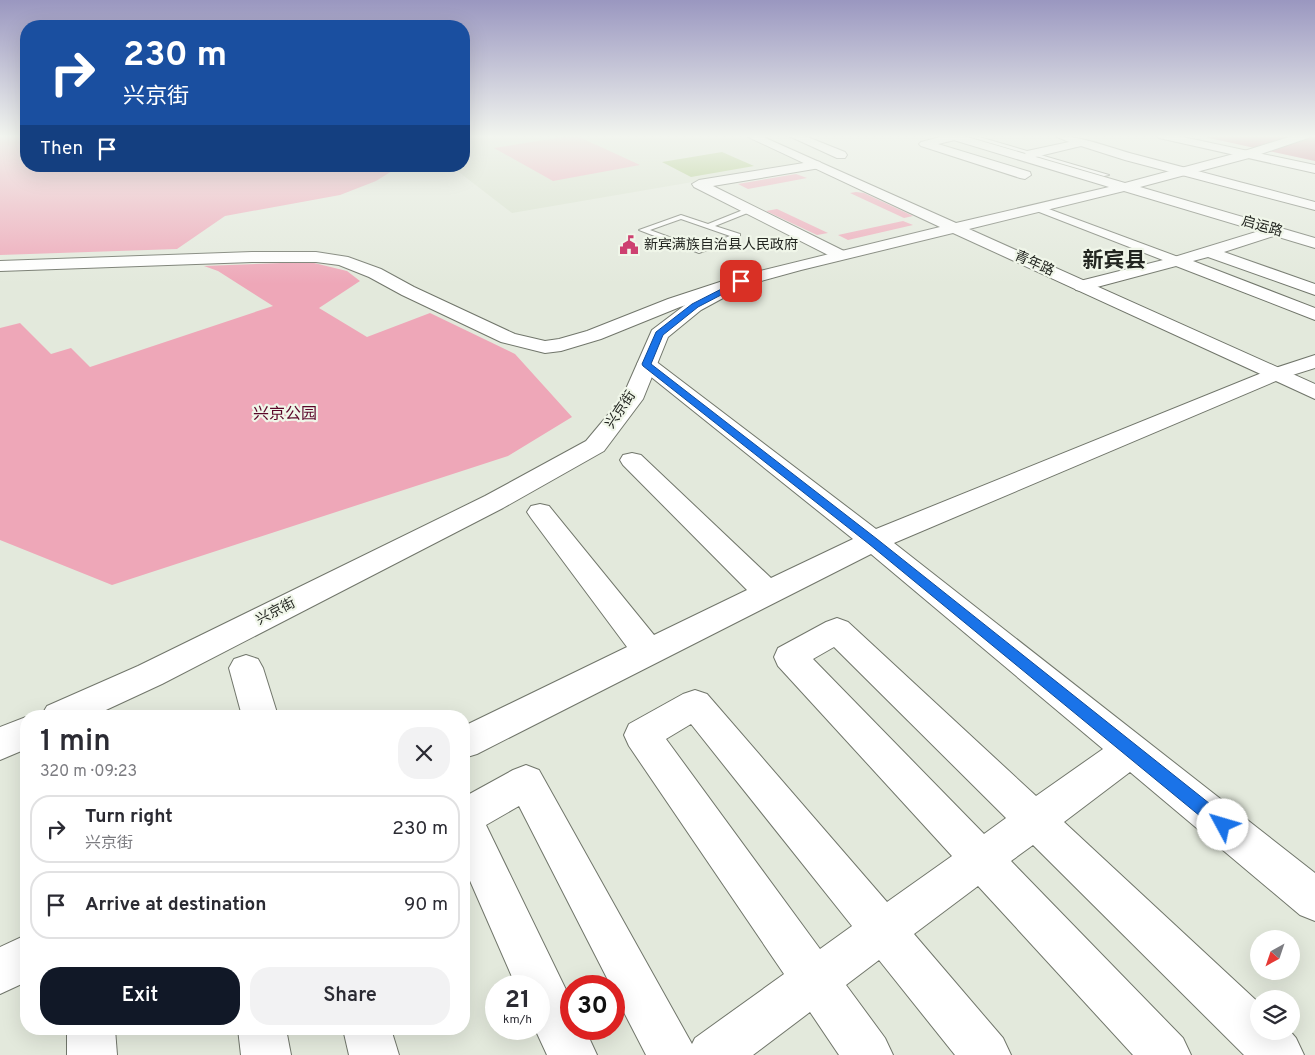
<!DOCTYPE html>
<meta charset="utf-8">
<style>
:root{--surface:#fff;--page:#f2f2f3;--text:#2b2b33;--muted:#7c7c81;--line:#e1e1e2;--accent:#111827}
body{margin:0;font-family:Overpass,"Noto Sans SC",sans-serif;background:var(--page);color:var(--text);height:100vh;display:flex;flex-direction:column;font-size:19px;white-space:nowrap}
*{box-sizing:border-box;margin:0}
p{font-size:16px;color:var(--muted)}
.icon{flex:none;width:28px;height:28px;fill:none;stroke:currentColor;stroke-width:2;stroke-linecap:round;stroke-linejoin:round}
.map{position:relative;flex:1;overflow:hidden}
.details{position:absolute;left:20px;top:710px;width:450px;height:325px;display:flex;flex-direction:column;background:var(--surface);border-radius:20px;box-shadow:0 5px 20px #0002}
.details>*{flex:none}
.hud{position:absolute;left:20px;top:20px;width:450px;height:152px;border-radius:20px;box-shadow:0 5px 20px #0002;background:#1a4fa0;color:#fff;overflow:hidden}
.needle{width:32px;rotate:220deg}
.tools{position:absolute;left:1250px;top:930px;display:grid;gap:10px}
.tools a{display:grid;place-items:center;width:50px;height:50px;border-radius:50%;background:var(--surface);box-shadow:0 5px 20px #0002;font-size:25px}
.speed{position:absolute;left:485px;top:975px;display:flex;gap:10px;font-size:25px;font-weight:700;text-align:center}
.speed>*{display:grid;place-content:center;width:65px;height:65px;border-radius:50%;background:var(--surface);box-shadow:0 5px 20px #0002;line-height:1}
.speed small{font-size:12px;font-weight:400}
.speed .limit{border:8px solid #d22;background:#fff;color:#111}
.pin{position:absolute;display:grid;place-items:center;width:42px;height:42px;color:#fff;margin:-21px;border-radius:10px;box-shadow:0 2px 8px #0006}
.me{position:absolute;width:55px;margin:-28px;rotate:309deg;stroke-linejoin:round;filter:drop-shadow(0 0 4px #0008)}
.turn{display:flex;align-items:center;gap:18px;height:105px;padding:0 20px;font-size:22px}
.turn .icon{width:65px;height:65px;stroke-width:2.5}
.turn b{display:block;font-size:35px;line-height:42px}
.then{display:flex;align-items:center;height:48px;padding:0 20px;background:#0003;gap:10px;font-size:19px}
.round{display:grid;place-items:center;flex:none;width:52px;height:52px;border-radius:20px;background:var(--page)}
.summary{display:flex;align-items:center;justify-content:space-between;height:85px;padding:0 20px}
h1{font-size:30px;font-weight:600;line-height:38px}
.cta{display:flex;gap:10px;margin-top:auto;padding:10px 20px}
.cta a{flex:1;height:58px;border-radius:20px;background:var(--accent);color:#fff;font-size:20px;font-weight:600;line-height:58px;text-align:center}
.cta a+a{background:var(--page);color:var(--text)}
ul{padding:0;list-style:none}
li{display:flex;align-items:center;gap:15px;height:68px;margin:0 10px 8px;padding:0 10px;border:2px solid var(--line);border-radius:20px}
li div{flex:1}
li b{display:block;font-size:19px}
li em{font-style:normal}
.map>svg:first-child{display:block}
</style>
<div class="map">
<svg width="1315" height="1055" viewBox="0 0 1315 1055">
<rect width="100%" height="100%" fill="#e3e9dc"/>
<path fill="#d7e0cc" d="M464,136H752L810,162L512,213L451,166H464Z"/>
<g fill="#eea7b8">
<path d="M0,136H26V166H400L376,181L340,195L225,216L177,249L0,255Z"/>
<path d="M568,136H577L640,165L553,181L494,148Z"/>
<path d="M796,174L807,178L748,189L738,184Z"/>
<path d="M856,192L864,193L913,216L904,218L850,193Z"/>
<path d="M777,209L828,233L817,235L766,211Z"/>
<path d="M903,221L913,225L848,240L838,235Z"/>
<path d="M310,262L347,271L360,281L319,308L367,337L430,313L515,354L572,417L508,456L112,585L0,540V328L20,323L51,354L71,348L90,367L273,306L218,271L204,266Z"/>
</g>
<path fill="#c66b83" d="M1200,136L1315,137V161Z"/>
<path fill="#9cbe69" d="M722,152L754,166L691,177L662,162Z"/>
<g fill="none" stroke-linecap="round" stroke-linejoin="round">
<g stroke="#71766b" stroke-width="2">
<g id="service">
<path d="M967,136H976L1109,175L1104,176Z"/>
<path d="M748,208L755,210L715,226L740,234V238L699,253L639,230L681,215L708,224ZM681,219L730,236L699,248L650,230Z"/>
</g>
</g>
<g stroke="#71766b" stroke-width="2">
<path id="pedestrian" d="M1038,205L1181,258L1183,261L1177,265L1173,264L1034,210L1033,208Z"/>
</g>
<g stroke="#71766b" stroke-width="2">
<g id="minor">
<path d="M789,136H805L845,152L847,155L845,158H837Z"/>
<path d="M944,136L961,137L959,139L938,144L1030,172L1031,175L1025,179L1020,178L921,146L919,144L921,142Z"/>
<path d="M1055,136C1084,136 1109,148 1137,155C1196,171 1256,186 1315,202V210L1125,160L1081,146L1031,158L1025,154L1027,151L1069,142Z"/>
<path d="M1157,136H1178L1315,165V173L1159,138Z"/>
<path d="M816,161L820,162L822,165L820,168L713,186L846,252L848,255L846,258H834L694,187L692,184L699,180Z"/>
<path d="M1275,226L1280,228L1283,231L1280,234L1224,252L1315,284V295L1208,257L1193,261L1315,308V320L1176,266L1082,291L1076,290L1073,286L1076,282L1171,258Z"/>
<path d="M252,252H316L348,257L381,269L414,287L515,334L545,341L559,339L587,331L668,299L735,277L741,276L747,277L750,281L747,285L680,307L601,339L561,351L545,353L501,342L402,295L369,277L339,265L316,262H252L0,271V261Z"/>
<path d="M1315,355V368L1283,378L894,543L1315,873V921L1300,915L1130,772L1064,822L1259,1003V1031H1290L1296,1038L1304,1055H1244L1033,845L1011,861L1183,1038L1191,1055H1133L978,886L914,934L1003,1038L1011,1055H955L879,960L846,985L885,1038L893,1055H839L810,1012L753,1055H646L614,993V986H611L519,806L486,825L571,1000V1029H585L597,1055H547L535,1029H539V986H516L464,867V797L513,770L526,765L539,770L692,1044L695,1038L784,974L629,746L624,735L629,724L683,694L695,690L707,694L887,902L952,856L778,666L774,657L778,648L826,622L837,618L848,622L1036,796L1103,749L871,554L477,754L464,758V726L627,647L531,518L527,512L531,506L540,504L549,506L654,635L747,590L623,465L620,460L623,455L632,453L641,455L771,578L853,539L640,368L637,364L640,360L647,358L654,360L876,529L1269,370ZM834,647L1006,818L984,834L813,659ZM691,724L852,926L820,949L666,739Z"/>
<path d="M246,655L258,659L263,668L278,716H242L229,668L234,659Z"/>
<path d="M26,935V982L0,994V947Z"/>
<path d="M67,1029H115L117,1055H67Z"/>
<path d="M238,1029H286L291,1055H241Z"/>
<path d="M343,1029H391L399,1055H349Z"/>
</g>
</g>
<g stroke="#71766b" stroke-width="2">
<g id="tertiary">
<path d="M746,136H761L956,223L1109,187L947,138L945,136H964L1125,183L1241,152L1292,136H1310L1308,138L1249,158L1140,187L1315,238V248L1124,191L969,229L1315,384V399L953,233L801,270L747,285L701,310L668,337L643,399L604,451L503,508L162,684L93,716H41L47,706L138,666L485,496L586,441L622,398L652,330L689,302L735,277L940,227Z"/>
<path d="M26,717V749L0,760V727Z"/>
</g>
</g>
<use href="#service" fill="#fff" fill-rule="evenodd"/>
<use href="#pedestrian" fill="#fff" fill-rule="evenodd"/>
<use href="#minor" fill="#fff" fill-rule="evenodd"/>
<use href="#tertiary" fill="#fff" fill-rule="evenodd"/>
</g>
<linearGradient id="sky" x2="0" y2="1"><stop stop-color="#9a97c0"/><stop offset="0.48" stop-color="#f2f5ef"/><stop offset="1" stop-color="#f2f5ef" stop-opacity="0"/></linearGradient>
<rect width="1315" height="284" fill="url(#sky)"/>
<path fill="#1a73e8" stroke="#114b97" d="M741,279L744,280V283L698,307L663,335L651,364L877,539L1229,819L1231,825L1229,830L1223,833L1217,830L869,544L643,366L642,364L656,332L692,304Z"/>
<defs>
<g id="civic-bare" transform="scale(1.5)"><path d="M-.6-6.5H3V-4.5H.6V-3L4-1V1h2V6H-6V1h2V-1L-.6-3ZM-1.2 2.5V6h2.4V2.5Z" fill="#cd4070" stroke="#f0f6e9" stroke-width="2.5" paint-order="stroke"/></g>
</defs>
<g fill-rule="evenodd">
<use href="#civic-bare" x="629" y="245"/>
</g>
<g text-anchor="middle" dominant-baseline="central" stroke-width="4.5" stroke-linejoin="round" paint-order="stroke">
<g font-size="14" fill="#232621" stroke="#f0f6e9">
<text transform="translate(1262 227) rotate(16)">启运路</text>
<text transform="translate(1034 264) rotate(24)">青年路</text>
<text transform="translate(621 410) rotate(-56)">兴京街</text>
<text transform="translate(276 612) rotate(-27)">兴京街</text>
</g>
<g font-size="14" fill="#232621" stroke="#f0f6e9" text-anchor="start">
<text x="644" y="245">新宾满族自治县人民政府</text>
</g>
<g font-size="16" fill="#5a0528" stroke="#f0f6e9">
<text x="285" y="415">兴京公园</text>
</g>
<g font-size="21" font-weight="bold" fill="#232621" stroke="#f0f6e9">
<text x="1114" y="261">新宾县</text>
</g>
</g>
</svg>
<div class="tools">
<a><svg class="needle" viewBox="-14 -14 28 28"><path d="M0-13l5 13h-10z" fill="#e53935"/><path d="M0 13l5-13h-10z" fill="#7c7c81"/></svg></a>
<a><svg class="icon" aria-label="layers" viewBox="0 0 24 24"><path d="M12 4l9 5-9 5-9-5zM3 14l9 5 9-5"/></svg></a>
</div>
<div class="speed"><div>21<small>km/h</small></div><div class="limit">30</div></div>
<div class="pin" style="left:741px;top:281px;background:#d93025"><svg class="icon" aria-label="arrive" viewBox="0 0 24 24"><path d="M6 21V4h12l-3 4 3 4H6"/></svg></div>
<svg class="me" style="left:1223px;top:825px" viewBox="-20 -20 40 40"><circle r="19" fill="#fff"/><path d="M0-13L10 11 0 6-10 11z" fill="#1a73e8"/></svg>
<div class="hud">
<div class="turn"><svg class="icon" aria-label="right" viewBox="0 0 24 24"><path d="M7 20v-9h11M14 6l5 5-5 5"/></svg><div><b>230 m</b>兴京街</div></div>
<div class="then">Then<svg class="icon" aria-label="arrive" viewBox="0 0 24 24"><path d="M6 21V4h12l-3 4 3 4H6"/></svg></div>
</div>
<section class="details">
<div class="summary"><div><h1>1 min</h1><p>320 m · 09:23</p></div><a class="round"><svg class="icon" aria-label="close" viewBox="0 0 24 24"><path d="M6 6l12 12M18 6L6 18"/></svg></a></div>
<ul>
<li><svg class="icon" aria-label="right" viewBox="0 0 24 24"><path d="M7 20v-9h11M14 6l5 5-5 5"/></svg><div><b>Turn right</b><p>兴京街</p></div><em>230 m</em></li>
<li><svg class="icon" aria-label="arrive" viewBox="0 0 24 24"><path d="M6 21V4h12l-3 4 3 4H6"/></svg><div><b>Arrive at destination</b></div><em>90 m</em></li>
</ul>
<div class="cta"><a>Exit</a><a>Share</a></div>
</section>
</div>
